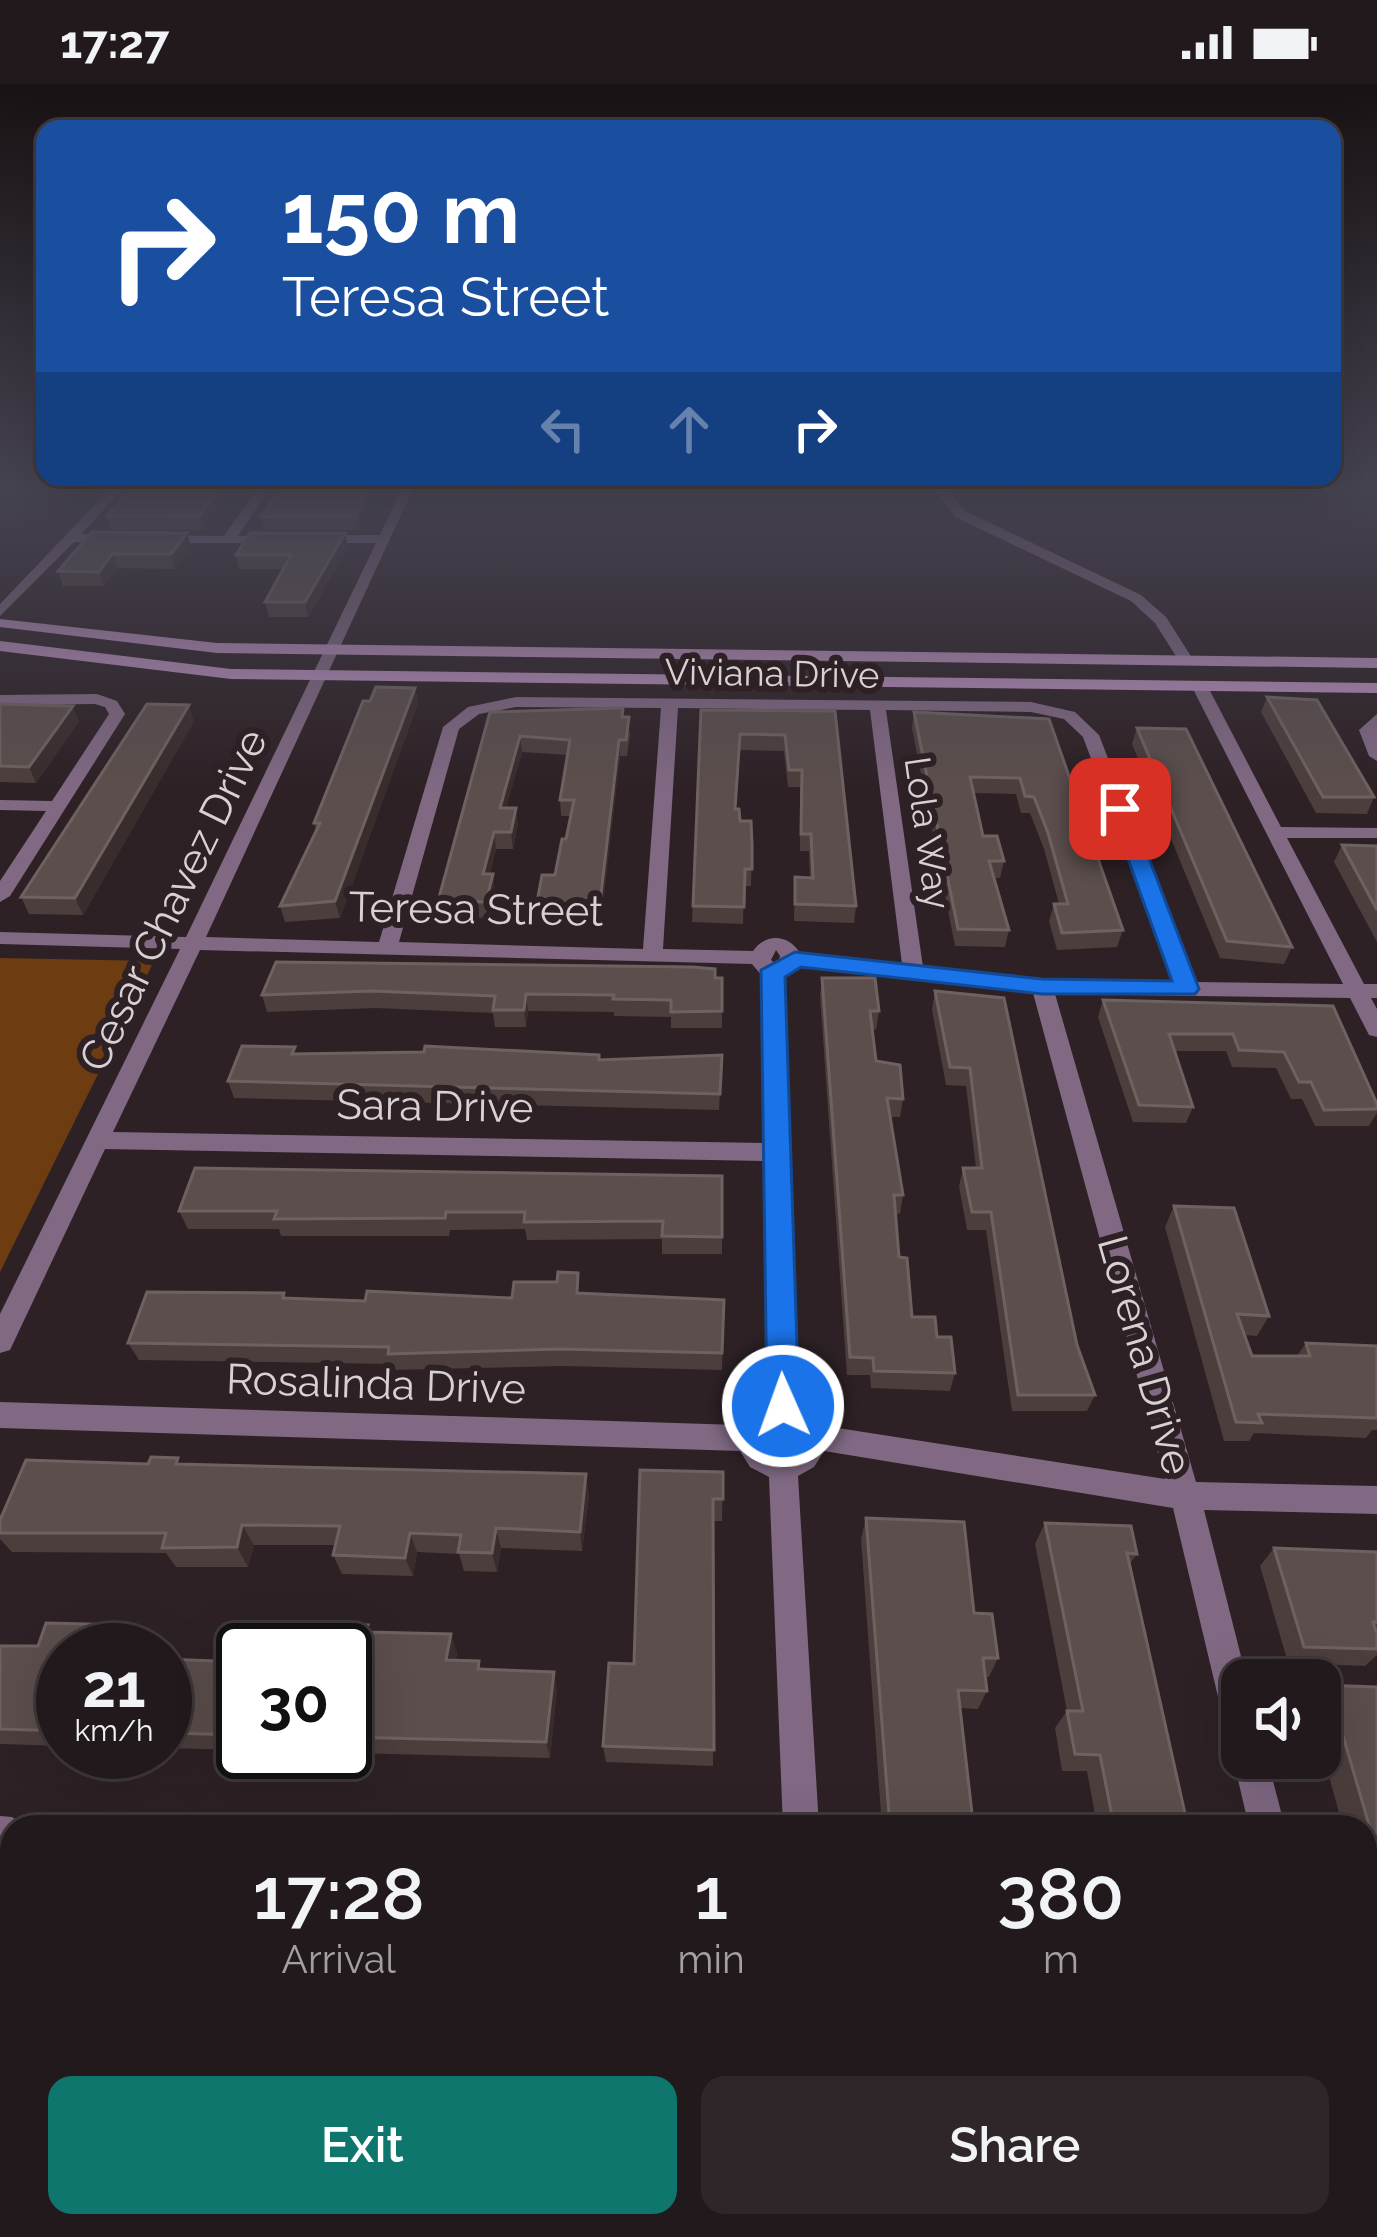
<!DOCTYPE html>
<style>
:root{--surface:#22191c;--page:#2e2629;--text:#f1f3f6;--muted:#a2a0a3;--line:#3f383b;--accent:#0f766e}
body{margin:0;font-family:Raleway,sans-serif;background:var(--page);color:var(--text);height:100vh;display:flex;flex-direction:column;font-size:45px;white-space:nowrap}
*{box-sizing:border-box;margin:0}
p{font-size:39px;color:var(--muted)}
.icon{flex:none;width:66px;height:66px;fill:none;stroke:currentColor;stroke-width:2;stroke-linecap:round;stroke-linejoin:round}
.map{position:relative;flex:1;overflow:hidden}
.details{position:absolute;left:0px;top:1731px;width:1377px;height:423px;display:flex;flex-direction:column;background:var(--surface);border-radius:36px 36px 0 0;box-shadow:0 12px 48px #0002,0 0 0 3px var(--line)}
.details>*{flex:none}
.top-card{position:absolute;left:36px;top:36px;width:1305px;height:366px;border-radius:24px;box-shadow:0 12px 48px #0002,0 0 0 3px var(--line);background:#1a4fa0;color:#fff;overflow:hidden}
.fabs{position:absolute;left:1221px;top:1575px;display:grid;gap:24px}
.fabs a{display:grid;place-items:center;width:120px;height:120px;border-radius:24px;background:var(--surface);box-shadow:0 12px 48px #0002,0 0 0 3px var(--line);font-size:60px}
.speed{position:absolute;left:36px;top:1539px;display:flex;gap:24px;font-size:60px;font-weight:700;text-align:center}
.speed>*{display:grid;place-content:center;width:156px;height:156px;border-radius:50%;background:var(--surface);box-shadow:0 12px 48px #0002,0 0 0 3px var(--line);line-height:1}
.speed small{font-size:30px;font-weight:400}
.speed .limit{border:6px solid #111;border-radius:18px;background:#fff;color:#111}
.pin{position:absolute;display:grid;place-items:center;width:102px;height:102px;color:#fff;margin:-51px;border-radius:24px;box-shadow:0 6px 18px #0006}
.me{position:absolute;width:132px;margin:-66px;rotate:358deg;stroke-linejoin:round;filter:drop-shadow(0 0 9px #0008)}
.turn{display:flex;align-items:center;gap:42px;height:252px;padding:0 48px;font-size:54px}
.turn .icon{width:156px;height:156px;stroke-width:2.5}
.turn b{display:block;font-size:84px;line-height:102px}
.lanes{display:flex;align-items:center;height:114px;padding:0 48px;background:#0003;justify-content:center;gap:60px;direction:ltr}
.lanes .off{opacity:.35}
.eta{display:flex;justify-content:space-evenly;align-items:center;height:204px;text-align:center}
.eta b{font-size:72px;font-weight:600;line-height:84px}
.button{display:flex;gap:24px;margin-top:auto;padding:24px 48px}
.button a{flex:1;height:138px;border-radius:24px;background:var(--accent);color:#fff;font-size:48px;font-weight:600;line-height:138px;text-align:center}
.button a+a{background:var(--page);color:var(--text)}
.status{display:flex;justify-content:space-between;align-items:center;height:84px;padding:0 60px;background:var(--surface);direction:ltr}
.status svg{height:33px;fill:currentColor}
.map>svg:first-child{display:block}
</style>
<div class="status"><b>17:27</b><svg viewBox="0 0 49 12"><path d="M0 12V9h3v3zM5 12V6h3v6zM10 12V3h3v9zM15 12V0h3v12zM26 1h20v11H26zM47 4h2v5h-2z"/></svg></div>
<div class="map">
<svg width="1377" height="2153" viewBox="0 0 1377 2153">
<rect width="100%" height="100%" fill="#2d2125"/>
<path fill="#6e3c11" d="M0,874L154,877L0,1188Z"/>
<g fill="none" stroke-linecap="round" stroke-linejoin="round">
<g fill="#816983" fill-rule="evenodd">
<path d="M110,405H123L81,450L115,451L120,452V458H74L0,532V520Z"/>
<path d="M257,405H269L238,452H277L282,453V459H156L149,455L156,451L224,452Z"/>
<path d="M401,405H413L206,853L379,858L443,643L468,623L516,613L1031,618L1075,628L1099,651L1195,898L1343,900L1192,603L1194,600L1208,603L1281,743L1377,744V754H1287L1364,900H1377V914H1371L1377,925V953L1369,951L1350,914L1055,910L1196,1398L1377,1402V1430L1204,1426L1247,1596H1242V1659L1230,1654L1225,1642L1173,1424L824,1367L814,1383L798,1392L819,1743H783L769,1393L750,1383L740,1367L0,1344V1318L739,1341L750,1321L769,1312L765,1077L105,1065L10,1266L0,1269V1230L180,865L0,860V848L186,853L376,459H318L311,455L318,451H380ZM516,623L661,624L643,865L399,858L459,645L479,630ZM678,624L870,626L902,880L800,869C788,850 766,849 753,867L663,865ZM886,626L1031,628L1064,635L1083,653L1174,898L1042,896L923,883ZM200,866L752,880L763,893L765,1059L113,1048ZM776,866L780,872L778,882L771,876ZM800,882L1033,909L1165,1395L825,1342L814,1321L797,1312L784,895ZM777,1334H787L797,1343V1360L788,1369H776L767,1360V1343Z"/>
<path d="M935,405H947L965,427L1141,511L1166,533L1194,577L1181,580L1155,539L1131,517L955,433Z"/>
<path d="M97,610L117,617L125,630L10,812L0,818V797L46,727L0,726V716L52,717L109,630L105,623L95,620L0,621V611Z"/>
<path d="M1377,630V677L1369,672L1359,646Z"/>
<path d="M1242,1660V1674H1267L1285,1743H1249L1233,1674Z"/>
<path d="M0,1732L12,1733L27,1743H12V1769L0,1768Z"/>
<path d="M1365,2115L1377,2120V2153H1348L1345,2142H1365Z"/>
<path d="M793,2142H835L836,2153H794Z"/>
</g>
<g fill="#b78fba" fill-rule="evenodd">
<path d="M0,535L217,559L1377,574V584L217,569L0,543Z"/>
<path d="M0,557L231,585L1377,599V609L231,595L0,567Z"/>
</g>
</g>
<g fill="#4c3e3c">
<path d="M130,405H233L203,446H111L107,432Z"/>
<path d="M280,405H378L357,446H265L261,433Z"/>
<path d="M92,448L187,449L191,463L175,485L117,484L104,502H63L58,487Z"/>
<path d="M345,449L348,463L308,533H269L265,518L283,485H239L236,471Z"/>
<path d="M415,604L418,619L340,834L285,838L280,822L316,746L314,739L370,617Z"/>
<path d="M1267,613L1374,713L1367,730L1316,729L1261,628Z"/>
<path d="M0,620L79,637L36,699L0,698Z"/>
<path d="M623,624V633L630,649L627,672H620L601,836L539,835L537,818L555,791L566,755L571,732H561L560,716L568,671L522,668L506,724L518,740L513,765H496L490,790L495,807L489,834L441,833L438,817L490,628Z"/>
<path d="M701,626L835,627L856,822L854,839L794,837L795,793L810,794L809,767H800V703H788L784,667L740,666L735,725L752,760L751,802H744L743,840L692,838Z"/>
<path d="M914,628L1049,635L1123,846L1117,863L1057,866L1049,837L1054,820H1059L1044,765L1030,729H1021L1016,710L974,709L983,752L1004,777L1000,794H993L1009,846L1005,863L955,862L912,644Z"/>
<path d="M194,637L83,831L29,830L21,813Z"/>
<path d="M1137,644L1292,863L1284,880L1220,874L1132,660Z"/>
<path d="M1342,761L1377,762V858L1334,778Z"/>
<path d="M722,894V944H671V933L614,932V928L528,927L526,943H495L493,929L376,924L267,928L262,911Z"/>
<path d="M822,894L879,927L876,946L872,945L876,977L903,1015L900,1033H890L903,1111L900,1130L895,1129L899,1173L912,1233L937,1253L955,1289L950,1307L871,1304L870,1291H847L820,912Z"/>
<path d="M935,907L1004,914L1077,1261L1095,1311L1087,1327H1012L986,1146H967L959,1102L963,1084H976L966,1002L946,1001L932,926Z"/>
<path d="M1103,916L1333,922L1377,1020V1029L1369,1042H1315L1302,1015H1291L1276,984L1232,983L1226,967H1174L1193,1023L1186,1039L1133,1038L1098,933Z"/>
<path d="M297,970L599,975L722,971L719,1026L234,1014L228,997Z"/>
<path d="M722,1092V1170H662V1155L527,1156L525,1145L450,1146L449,1152H281L279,1145H188L179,1127Z"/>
<path d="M1174,1122L1269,1232L1257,1252L1245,1251L1252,1272H1297L1306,1259L1377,1262V1346H1372L1366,1354L1254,1349L1249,1357H1224L1165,1143Z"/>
<path d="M284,1209L286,1214L365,1217L512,1214L580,1209L724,1216L722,1286L563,1282L393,1286L391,1280L139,1276L128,1259Z"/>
<path d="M148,1380L589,1411L582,1467L501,1464L497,1488L464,1487L459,1470L417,1468L413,1492L342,1490L333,1471L335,1461H254L248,1483H176L166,1469L12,1468L0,1455V1436Z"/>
<path d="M723,1388L722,1437H713V1682L606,1678L603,1662L634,1580Z"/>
<path d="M866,1434L974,1529L998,1574L989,1593H985L987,1607L978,1625L960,1624L973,1738L982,1743H882L861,1455Z"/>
<path d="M1045,1439L1137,1470L1129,1481L1188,1743H1074L1076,1740L1097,1741L1087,1687H1062L1055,1644L1067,1627L1035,1460Z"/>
<path d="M1274,1464L1377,1468V1571L1365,1582L1288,1579L1260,1482Z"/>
<path d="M371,1548L457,1568L456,1576L557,1605L550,1674L310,1668H345V1566Z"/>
<path d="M140,1559L63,1566V1662L0,1660V1562Z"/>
<path d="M243,1569V1666L165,1664V1575L216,1577Z"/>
<path d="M1320,1601L1377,1603V1862L1365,1820V1743H1343L1320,1660Z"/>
<path d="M0,1833H12V1956L9,1966H0Z"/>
<path d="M910,2142H1022L1023,2153H911Z"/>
<path d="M1169,2142H1276L1279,2153H1171Z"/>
</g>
<g fill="#392c2c">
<path d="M220,405H233L203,446L199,433Z"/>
<path d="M369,405H378L357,446L355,433Z"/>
<path d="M187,449L191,463L175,485L171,470Z"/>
<path d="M345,449L348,463L308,533L305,518Z"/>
<path d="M112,470L117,484L104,502L99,488Z"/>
<path d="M415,604L418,619L340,834L335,817Z"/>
<path d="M189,621L194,637L83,831L75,814Z"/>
<path d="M73,622L79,637L36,699L29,683Z"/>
<path d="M520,652L522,668L502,740L500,724Z"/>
<path d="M619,656L620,672L601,836L600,819Z"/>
<path d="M516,724L518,740L513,765L511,748Z"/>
<path d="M494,748L496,765L486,807L483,790Z"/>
<path d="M493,790L495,807L489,834L486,818Z"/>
<path d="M526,910L528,927L526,943L524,926Z"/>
<path d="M586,1390L589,1411L582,1467L580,1448Z"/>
<path d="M242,1441L254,1461L248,1483L237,1463Z"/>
<path d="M496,1444L501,1464L497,1488L492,1469Z"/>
<path d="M410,1449L417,1468L413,1492L405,1474Z"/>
<path d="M124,1541L140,1559L137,1566H116Z"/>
<path d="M451,1550L457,1568L453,1593L446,1576Z"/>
<path d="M554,1588L557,1605L550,1674L546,1658Z"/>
<path d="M0,1939L12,1944V1956L9,1966L0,1963Z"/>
</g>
<g fill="#5b4e4c" stroke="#6e6261" stroke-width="3">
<path d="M130,405H220L199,433L107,432Z"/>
<path d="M280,405H369L355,433H261Z"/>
<path d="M92,448L187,449L171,470H112L99,488L58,487Z"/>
<path d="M250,449H345L305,518H265L291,471H236Z"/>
<path d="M376,603L415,604L335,817L280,822L320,739H314L363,617H370Z"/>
<path d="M1267,613L1317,616L1374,713H1323Z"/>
<path d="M0,620L73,622L29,683L0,682Z"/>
<path d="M147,620L189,621L75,814L21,813Z"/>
<path d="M623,624L622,633H629L626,656H619L600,819L537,818L542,791H555L562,755H566L574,716H560L570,656L520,652L500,724H516L511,748H494L483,790H493L486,818L438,817L490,628Z"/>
<path d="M701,626L835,627L856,822L795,820V793L813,794L811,750H801L802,686H789L785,651L740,650L735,725H739L740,737H751L752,760V785H745L744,823L693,822Z"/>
<path d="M914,628L1049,635L1123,846L1062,849L1054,820H1068L1048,749L1034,713L1025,712L1020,694L970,693L983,752H997L1004,777H989L1009,846L958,845Z"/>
<path d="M1137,644L1186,645L1292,863L1227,857Z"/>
<path d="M1342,761L1377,762V826Z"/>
<path d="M276,878L692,883L715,885V894H722V927L671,928V916L613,915L614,911L526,910L524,926H493L495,912L372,907L262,911Z"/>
<path d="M822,894H875L879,927H870L876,977L900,981L903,1015L887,1014L903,1111H894L899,1173L907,1174L912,1233H935L937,1253H951L955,1289L874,1287L873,1274L850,1273Z"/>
<path d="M935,907L1004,914L1077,1261L1095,1311H1018L991,1128H972L963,1084H982L970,984L950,983Z"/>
<path d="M1103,916L1333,922L1377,1020V1025L1324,1026L1311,998H1299L1284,968L1239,966L1233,950H1169L1193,1023L1139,1021Z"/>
<path d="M242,962L295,963L292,970L424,968L425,962L599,971V976L722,971L720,1010L228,997Z"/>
<path d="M195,1084L722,1092V1153L662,1152L663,1137L524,1138L525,1128H446L445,1134L274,1135L277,1127H179Z"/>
<path d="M1174,1122L1234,1124L1269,1232L1237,1230L1252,1272H1310L1306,1259L1377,1262V1334L1258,1330L1262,1339L1236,1338Z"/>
<path d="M558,1188L578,1189L577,1209L724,1216L722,1269L560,1265L388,1270L389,1263L128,1259L147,1208L284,1209L283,1214L365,1217L367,1207L512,1214L514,1198H557Z"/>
<path d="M151,1373L178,1374L176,1380L586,1390L580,1448L496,1444L492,1469L458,1468L461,1451L410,1449L405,1474L333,1471L340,1442L242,1441L237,1463L162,1464L166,1449H0V1436L26,1376L148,1380Z"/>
<path d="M640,1386L723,1388V1415H713L714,1666L603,1662L609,1579L634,1580Z"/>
<path d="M866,1434L964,1438L974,1529L992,1530L998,1574H983L987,1607L958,1606L973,1738H981L982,1743H890Z"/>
<path d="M1045,1439L1131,1442L1137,1470L1127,1469L1188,1743H1077L1076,1740L1114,1742L1100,1671L1075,1670L1067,1627H1083Z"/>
<path d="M1274,1464L1377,1468V1538H1373L1377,1550V1565L1304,1563Z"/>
<path d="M46,1539L124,1541L116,1566H63V1647L0,1645V1562H38Z"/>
<path d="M317,1540L368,1541L366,1548L451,1550L446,1576L479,1577L478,1585L554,1588L546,1658L345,1653V1566H310Z"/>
<path d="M218,1568L243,1569V1651L165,1649V1575L216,1577Z"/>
<path d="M1320,1601L1377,1603V1768L1339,1638L1328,1637L1320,1609Z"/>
<path d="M0,1833H12V1937L0,1936Z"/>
<path d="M616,2142H705V2153H615Z"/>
<path d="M919,2142H1022L1024,2153H920Z"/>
<path d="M1188,2142H1276L1279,2153H1190Z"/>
</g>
<linearGradient id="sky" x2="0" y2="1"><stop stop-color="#191214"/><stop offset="0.57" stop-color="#464351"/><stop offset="1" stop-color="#464351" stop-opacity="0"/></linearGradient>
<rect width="1377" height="706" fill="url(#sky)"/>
<path fill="#1a73e8" stroke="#114b97" stroke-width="3" d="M1120,719L1130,725L1199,905L1195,910H1042L801,883L785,893L799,1322L794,1332H771L767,1322L761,886L795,868L1042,895L1172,897L1110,725Z"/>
<g text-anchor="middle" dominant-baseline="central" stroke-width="12" stroke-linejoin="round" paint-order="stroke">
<g font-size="36" fill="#d8d0d2" stroke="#2d2125">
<text transform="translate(772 589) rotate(1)">Viviana Drive</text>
<text transform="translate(928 749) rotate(82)">Lola Way</text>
</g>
<g font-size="42" fill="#d8d0d2" stroke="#2d2125">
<text transform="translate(173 816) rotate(-64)">Cesar Chavez Drive</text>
<text transform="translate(476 825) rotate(1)">Teresa Street</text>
<text transform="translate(435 1022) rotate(1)">Sara Drive</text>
<text transform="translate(1145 1271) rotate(74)">Lorena Drive</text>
<text transform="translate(376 1300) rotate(2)">Rosalinda Drive</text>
</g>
</g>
</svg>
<div class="fabs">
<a><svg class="icon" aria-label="sound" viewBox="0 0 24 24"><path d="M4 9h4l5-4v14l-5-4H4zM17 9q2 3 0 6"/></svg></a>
</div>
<div class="speed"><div>21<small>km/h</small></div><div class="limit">30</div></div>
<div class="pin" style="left:1120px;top:725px;background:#d93025"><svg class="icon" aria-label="arrive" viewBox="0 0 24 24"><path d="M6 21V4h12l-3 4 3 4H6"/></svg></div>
<svg class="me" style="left:783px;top:1322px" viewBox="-20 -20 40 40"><circle r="17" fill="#1a73e8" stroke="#fff" stroke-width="3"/><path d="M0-11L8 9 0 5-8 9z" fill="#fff"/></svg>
<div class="top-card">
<div class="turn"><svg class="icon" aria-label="right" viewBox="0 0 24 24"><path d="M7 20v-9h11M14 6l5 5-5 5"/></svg><div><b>150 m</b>Teresa Street</div></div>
<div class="lanes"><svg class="icon off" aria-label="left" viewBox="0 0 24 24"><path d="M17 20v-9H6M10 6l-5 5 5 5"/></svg><svg class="icon off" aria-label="ahead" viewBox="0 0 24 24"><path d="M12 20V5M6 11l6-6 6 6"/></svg><svg class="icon" aria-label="right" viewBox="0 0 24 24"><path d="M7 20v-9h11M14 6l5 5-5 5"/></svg></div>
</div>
<section class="details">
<div class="eta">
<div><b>17:28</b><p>Arrival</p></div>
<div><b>1</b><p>min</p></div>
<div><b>380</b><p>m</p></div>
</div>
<div class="button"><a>Exit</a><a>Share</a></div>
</section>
</div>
